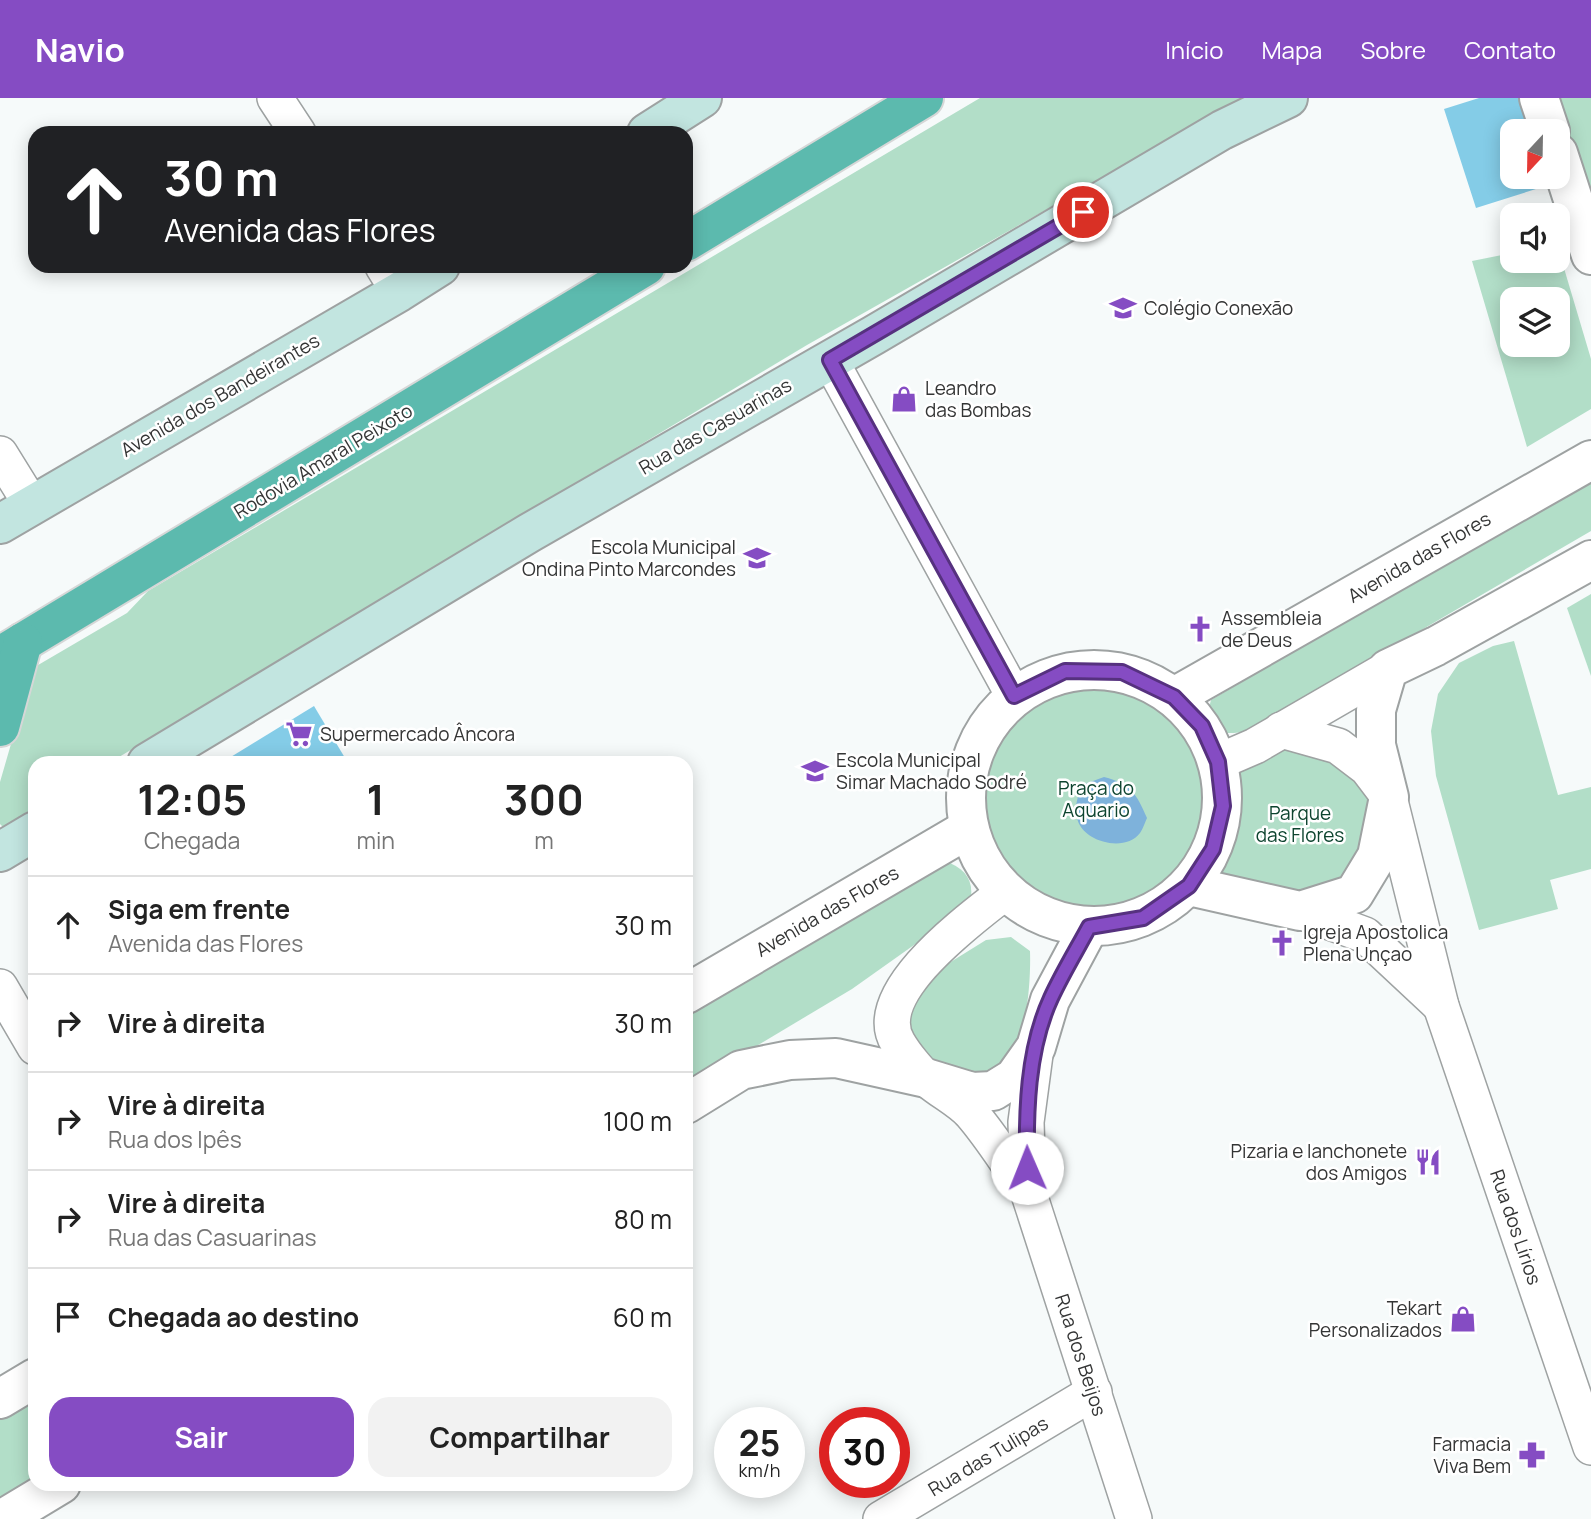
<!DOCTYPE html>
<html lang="pt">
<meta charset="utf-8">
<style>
:root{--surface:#fff;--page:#f2f2f2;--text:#222;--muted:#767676;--line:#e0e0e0;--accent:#854cc3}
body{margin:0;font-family:Manrope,sans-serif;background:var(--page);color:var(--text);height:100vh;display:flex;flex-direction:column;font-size:26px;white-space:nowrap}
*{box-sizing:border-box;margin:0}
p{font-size:23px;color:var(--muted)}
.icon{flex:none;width:38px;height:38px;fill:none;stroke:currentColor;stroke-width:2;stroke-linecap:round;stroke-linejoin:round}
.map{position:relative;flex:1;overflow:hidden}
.details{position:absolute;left:28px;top:658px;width:665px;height:735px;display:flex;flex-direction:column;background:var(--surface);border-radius:21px;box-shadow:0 4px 18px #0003}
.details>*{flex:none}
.top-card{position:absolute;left:28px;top:28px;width:665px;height:147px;border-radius:21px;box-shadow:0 4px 18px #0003;background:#202124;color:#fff;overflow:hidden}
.needle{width:46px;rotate:202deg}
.buttons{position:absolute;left:1500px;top:21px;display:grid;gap:14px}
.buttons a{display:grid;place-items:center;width:70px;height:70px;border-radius:14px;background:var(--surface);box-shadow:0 4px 18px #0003;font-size:35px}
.speed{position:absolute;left:714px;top:1309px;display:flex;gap:14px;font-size:35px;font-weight:700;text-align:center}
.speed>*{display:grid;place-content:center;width:91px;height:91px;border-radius:50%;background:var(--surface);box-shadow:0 4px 18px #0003;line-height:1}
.speed small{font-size:18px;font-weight:400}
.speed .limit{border:10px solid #d22;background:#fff;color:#111}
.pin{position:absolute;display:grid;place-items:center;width:60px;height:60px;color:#fff;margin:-30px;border:4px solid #fff;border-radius:50%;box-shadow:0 2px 7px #0007}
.me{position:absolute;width:77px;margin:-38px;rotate:359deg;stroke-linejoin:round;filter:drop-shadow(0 0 5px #0008)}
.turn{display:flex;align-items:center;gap:24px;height:147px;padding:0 21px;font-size:32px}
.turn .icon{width:91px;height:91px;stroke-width:2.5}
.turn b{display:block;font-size:49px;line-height:60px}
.eta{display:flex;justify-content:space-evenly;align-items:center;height:119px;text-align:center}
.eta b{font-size:42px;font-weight:700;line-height:49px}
.action{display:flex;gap:14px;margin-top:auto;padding:14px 21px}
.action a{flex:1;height:80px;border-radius:21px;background:var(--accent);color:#fff;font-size:28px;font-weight:700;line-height:80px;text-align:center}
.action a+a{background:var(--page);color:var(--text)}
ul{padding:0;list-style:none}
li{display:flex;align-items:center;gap:21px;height:98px;padding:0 21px;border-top:2px solid var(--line)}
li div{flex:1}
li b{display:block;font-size:26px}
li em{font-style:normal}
header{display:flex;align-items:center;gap:42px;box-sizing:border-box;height:98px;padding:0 35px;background:var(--accent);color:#fff}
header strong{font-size:33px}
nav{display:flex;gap:38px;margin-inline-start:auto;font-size:24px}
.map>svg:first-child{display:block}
</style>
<header>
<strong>Navio</strong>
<nav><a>Início</a><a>Mapa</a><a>Sobre</a><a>Contato</a></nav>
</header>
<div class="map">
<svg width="1591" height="1421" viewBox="0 0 1591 1421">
<rect width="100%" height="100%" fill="#f6fafa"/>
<g fill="#b2dec8" fill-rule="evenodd">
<path d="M980,0H1244L807,247L109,665H35V709L3,729L0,726V684L33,570L127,515L148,493Z"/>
<path d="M1556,0H1591V112Z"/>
<path d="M1558,150L1591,261V311L1527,349L1472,163L1512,155V163H1558ZM1512,201H1558V247H1512Z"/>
<path d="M1591,380V433L1248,633C1228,636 1217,639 1207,618L1211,602Z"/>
<path d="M1591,496V578L1567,510Z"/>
<path d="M1514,543L1558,697L1591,689V771L1550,782L1558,811L1479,832L1436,678L1431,633L1438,596L1459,565L1493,548Z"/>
<path d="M1104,583L1168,610L1199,648L1206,666L1207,714L1201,750L1176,782L1136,809L1093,813L1046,805L1018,785L990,760L980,730L981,694L991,651L1020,608L1062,585Z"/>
<path d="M1282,645L1305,650L1354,677L1372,701L1362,750L1343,782L1298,797L1208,775C1236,733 1238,721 1233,670Z"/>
<path d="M944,763C967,770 976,785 969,808L852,891L686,990V910Z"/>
<path d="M1011,839L1030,853C1031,883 1027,937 1009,963C1005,968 997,973 992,977L972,976L929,959L906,934L920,883L986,842Z"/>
<path d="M35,1296V1380L0,1401V1317Z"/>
</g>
<path fill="#7eb2db" d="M1104,679C1131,686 1136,695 1147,720C1145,724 1143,731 1140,735C1125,755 1082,744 1077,720C1074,708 1078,698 1082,687Z"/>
<g fill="#84cce7">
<path d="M1479,0H1527L1538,33H1512V79H1553L1555,85L1476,110L1444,11Z"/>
<path d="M314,608L348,665H221Z"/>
</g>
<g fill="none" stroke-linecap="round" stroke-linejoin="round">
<g stroke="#9ea2a2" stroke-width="38">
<g id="minor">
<path d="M275,0L298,35"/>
<path d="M383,168L399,194"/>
<path d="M830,262L1014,598"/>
<path d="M0,356L31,406"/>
<path d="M1281,632L1338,648L1367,670L1389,699L1441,908L1591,1349"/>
<path d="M1218,664L1255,648L1388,571"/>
<path d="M1005,794C972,820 867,895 898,945C905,957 918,973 928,982C942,994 959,1002 971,1015C992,1039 1009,1068 1028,1093"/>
<path d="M1300,813L1365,837L1441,908"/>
<path d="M0,889L35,949"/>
<path d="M1036,949L1026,1024L1028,1093L1134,1421"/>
<path d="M881,1421L1094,1294"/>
</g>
</g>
<g stroke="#9ea2a2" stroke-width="42">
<g id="tertiary">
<path d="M1539,0L1550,33"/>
<path d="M1558,55L1591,157"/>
<circle cx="1094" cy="700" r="128"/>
<path d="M1174,599L1591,362"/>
<path d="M1189,788L1300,813L1354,796L1377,758L1389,699L1376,647V612L1388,571L1436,548L1591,462"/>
<path d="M686,896L968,731"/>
<path d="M686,1006L741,972L790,962L836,960L926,980L972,994L993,993L1014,980L1036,949L1050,902L1089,829"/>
<path d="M0,1301L35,1280"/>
<path d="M3,1421L61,1386"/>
</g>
</g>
<g stroke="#9ea2a2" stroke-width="42">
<g id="secondary">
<path d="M647,35L702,0"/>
<path d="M0,426L399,194L440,168"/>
<path d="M147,665L529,435L874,237L1222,32L1288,0"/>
<path d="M0,754L35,733"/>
</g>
</g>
<g stroke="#d6d7d7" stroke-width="42">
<g id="trunk">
<path d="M686,144L924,0"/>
<path d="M0,558L646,168"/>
<path d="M0,629L23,544"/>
</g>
</g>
<use href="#minor" stroke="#fff" stroke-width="35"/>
<use href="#tertiary" stroke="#fff" stroke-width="38"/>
<use href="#secondary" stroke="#c2e5e0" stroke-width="38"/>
<use href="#trunk" stroke="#5cbaae" stroke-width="38"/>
</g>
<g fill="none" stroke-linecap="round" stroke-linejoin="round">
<g stroke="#56317f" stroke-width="18">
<path id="route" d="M1027,1070C1026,1015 1027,952 1051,900C1062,876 1076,853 1089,829L1143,820L1189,788L1213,751L1223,708L1218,664L1202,628L1174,599L1122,574L1065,573L1014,598L830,262L1083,114"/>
</g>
<use href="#route" stroke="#854cc3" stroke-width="12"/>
</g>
<defs>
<g id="school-bare" transform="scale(2.1)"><path d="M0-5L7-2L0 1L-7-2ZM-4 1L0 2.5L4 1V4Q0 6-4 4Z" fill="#854cc3" stroke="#fff" stroke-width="2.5" paint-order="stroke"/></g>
<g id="shop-bare" transform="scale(2.1)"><path d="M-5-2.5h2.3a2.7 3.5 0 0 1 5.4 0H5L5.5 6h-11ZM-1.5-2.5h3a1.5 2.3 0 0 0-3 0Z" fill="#854cc3" stroke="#fff" stroke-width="2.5" paint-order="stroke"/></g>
<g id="church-bare" transform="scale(2.1)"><path d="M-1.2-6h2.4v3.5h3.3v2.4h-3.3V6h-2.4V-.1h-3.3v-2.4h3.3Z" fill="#854cc3" stroke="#fff" stroke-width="2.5" paint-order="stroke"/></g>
<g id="supermarket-bare" transform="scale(2.1)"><path d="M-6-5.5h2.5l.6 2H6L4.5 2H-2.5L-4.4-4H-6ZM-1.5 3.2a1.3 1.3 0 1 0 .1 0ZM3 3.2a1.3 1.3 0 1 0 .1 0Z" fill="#854cc3" stroke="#fff" stroke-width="2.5" paint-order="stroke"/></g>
<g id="restaurant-bare" transform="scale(2.1)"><path d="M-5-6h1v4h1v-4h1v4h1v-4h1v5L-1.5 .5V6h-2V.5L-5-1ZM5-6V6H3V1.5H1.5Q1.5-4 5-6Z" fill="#854cc3" stroke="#fff" stroke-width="2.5" paint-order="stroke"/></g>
<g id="pharmacy-bare" transform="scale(2.1)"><path d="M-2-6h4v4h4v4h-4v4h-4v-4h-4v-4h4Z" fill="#854cc3" stroke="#fff" stroke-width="2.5" paint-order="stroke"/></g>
</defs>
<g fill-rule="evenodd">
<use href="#school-bare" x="1123" y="210"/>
<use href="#shop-bare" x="904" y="301"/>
<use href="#school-bare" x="757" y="460"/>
<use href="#church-bare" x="1200" y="531"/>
<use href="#supermarket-bare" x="299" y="636"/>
<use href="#school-bare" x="815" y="673"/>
<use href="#church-bare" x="1282" y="845"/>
<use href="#restaurant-bare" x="1428" y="1064"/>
<use href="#shop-bare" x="1463" y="1221"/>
<use href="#pharmacy-bare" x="1532" y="1357"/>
</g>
<g text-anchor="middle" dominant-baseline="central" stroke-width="5" stroke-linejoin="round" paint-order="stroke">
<g font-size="19" fill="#343535" stroke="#fff" text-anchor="start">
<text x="1144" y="210">Colégio Conexão</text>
<text x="925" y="290">Leandro<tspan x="925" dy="22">das Bombas</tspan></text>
<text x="736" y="449" text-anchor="end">Escola Municipal<tspan x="736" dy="22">Ondina Pinto Marcondes</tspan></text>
<text x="1221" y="520">Assembleia<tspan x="1221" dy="22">de Deus</tspan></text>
<text x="320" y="636">Supermercado Âncora</text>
<text x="836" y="662">Escola Municipal<tspan x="836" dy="22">Simar Machado Sodré</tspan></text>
<text x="1303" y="834">Igreja Apostolica<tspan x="1303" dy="22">Plena Unçao</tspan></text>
<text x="1407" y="1053" text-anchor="end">Pizaria e lanchonete<tspan x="1407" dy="22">dos Amigos</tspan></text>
<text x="1442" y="1210" text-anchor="end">Tekart<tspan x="1442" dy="22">Personalizados</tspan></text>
<text x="1511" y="1346" text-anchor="end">Farmacia<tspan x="1511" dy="22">Viva Bem</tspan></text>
</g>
<g font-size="19" fill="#343535" stroke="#fff">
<text transform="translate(220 297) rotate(-30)">Avenida dos Bandeirantes</text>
<text transform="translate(715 328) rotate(-30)">Rua das Casuarinas</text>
<text transform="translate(323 363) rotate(-31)">Rodovia Amaral Peixoto</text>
<text transform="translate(1419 459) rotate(-30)">Avenida das Flores</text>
<text transform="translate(827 813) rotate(-30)">Avenida das Flores</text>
<text transform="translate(1516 1129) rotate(71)">Rua dos Lírios</text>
<text transform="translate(1081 1257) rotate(72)">Rua dos Beijos</text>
<text transform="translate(988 1358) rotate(-31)">Rua das Tulipas</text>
</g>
<g font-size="19" fill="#0d442f" stroke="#fff">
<text x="1096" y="690">Praça do<tspan x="1096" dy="22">Aquario</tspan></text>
<text x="1300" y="715">Parque<tspan x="1300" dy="22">das Flores</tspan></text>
</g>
</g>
</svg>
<div class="buttons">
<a><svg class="needle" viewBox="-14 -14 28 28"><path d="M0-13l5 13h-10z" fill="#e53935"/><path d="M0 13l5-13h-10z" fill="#767676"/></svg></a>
<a><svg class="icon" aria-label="sound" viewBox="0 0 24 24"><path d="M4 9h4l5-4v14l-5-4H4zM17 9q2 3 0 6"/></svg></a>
<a><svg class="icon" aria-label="layers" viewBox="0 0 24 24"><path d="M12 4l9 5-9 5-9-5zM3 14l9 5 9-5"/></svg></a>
</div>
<div class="speed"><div>25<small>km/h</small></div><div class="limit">30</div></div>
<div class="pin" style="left:1083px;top:114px;background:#d93025"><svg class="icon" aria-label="arrive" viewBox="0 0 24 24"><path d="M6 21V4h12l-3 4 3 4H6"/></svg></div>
<svg class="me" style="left:1027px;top:1070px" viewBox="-20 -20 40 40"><circle r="19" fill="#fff"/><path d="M0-13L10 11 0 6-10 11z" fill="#854cc3"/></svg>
<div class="top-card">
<div class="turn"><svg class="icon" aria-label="ahead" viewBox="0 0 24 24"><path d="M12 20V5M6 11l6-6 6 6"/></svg><div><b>30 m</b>Avenida das Flores</div></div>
</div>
<section class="details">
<div class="eta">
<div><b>12:05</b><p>Chegada</p></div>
<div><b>1</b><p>min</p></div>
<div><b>300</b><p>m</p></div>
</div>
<ul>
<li><svg class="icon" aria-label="ahead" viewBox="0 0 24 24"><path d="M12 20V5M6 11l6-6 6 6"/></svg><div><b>Siga em frente</b><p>Avenida das Flores</p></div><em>30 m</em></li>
<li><svg class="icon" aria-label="right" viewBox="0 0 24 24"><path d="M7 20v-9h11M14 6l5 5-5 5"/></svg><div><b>Vire à direita</b></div><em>30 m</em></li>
<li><svg class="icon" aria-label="right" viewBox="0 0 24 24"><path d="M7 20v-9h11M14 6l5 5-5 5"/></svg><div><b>Vire à direita</b><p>Rua dos Ipês</p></div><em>100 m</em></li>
<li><svg class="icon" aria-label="right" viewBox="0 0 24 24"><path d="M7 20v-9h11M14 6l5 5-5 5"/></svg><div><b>Vire à direita</b><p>Rua das Casuarinas</p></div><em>80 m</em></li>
<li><svg class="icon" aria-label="arrive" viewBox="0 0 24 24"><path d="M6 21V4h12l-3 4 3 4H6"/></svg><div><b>Chegada ao destino</b></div><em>60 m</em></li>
</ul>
<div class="action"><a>Sair</a><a>Compartilhar</a></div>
</section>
</div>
